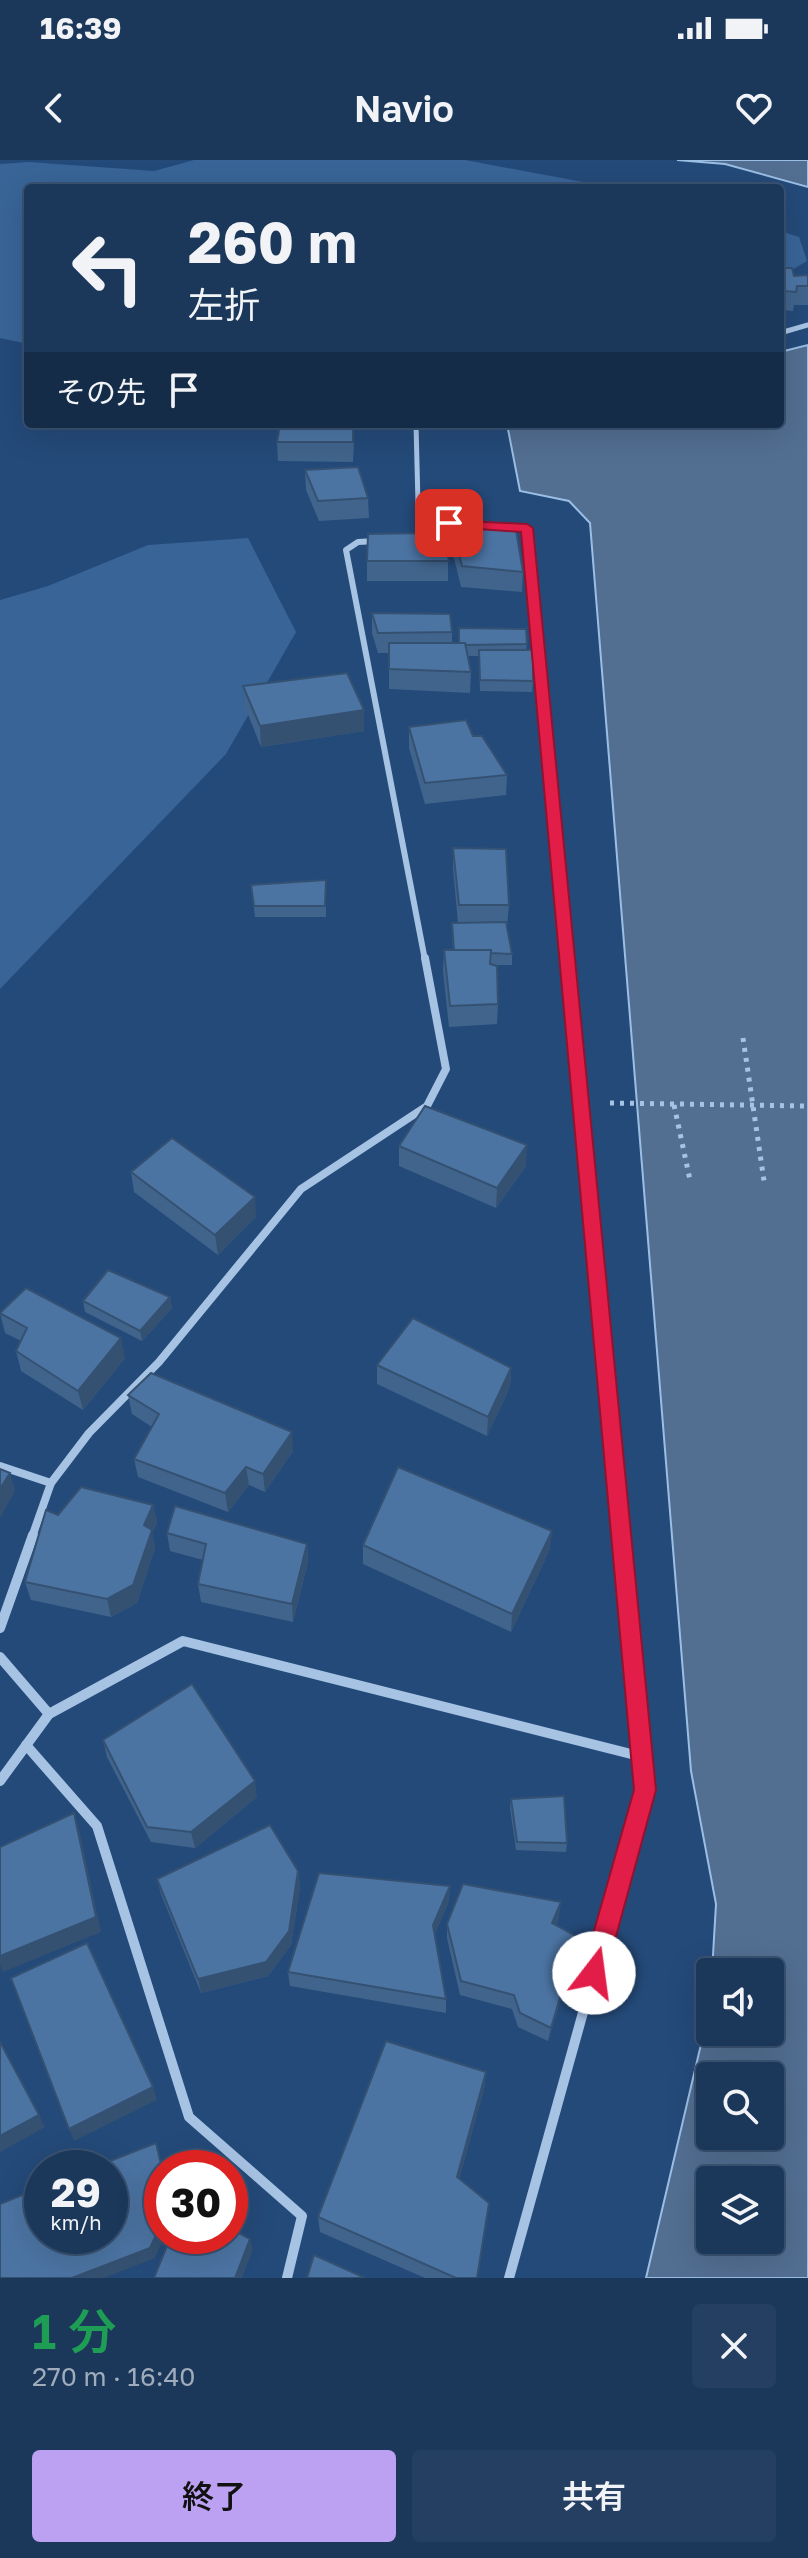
<!DOCTYPE html>
<html lang="ja">
<meta charset="utf-8">
<style>
:root{--surface:#1b385b;--page:#243f61;--text:#f1f3f6;--muted:#a0acbb;--line:#395271;--accent:#bca0f2}
body{margin:0;font-family:"Golos Text","Noto Sans JP",sans-serif;background:var(--page);color:var(--text);height:100vh;display:flex;flex-direction:column;font-size:30px;white-space:nowrap}
*{box-sizing:border-box;margin:0}
p{font-size:26px;color:var(--muted)}
.icon{flex:none;width:44px;height:44px;fill:none;stroke:currentColor;stroke-width:2;stroke-linecap:round;stroke-linejoin:round}
.map{position:relative;height:2118px;overflow:hidden}
.sheet{display:flex;flex-direction:column;background:var(--surface);flex:1}
.sheet>*{flex:none}
.guide{position:absolute;left:24px;top:24px;width:760px;height:244px;border-radius:8px;box-shadow:0 8px 32px #0002,0 0 0 2px var(--line);background:#1b385b;color:var(--text);overflow:hidden}
.fabs{position:absolute;left:696px;top:1798px;display:grid;gap:16px}
.fabs a{display:grid;place-items:center;width:88px;height:88px;border-radius:8px;background:var(--surface);box-shadow:0 8px 32px #0002,0 0 0 2px var(--line);font-size:40px}
.speed{position:absolute;left:24px;top:1990px;display:flex;gap:16px;font-size:40px;font-weight:700;text-align:center}
.speed>*{display:grid;place-content:center;width:104px;height:104px;border-radius:50%;background:var(--surface);box-shadow:0 8px 32px #0002,0 0 0 2px var(--line);line-height:1}
.speed small{font-size:20px;font-weight:400}
.speed .limit{border:12px solid #d22;background:#fff;color:#111}
.pin{position:absolute;display:grid;place-items:center;width:68px;height:68px;color:#fff;margin:-34px;border-radius:16px;box-shadow:0 4px 12px #0006}
.me{position:absolute;width:88px;margin:-44px;rotate:15deg;stroke-linejoin:round;filter:drop-shadow(0 0 6px #0008)}
.turn{display:flex;align-items:center;gap:28px;height:168px;padding:0 32px;font-size:36px}
.turn .icon{width:104px;height:104px;stroke-width:2.5}
.turn b{display:block;font-size:56px;line-height:68px}
.then{display:flex;align-items:center;height:76px;padding:0 32px;background:#0003;gap:16px;font-size:30px}
.round{display:grid;place-items:center;flex:none;width:84px;height:84px;border-radius:8px;background:var(--page)}
.summary{display:flex;align-items:center;justify-content:space-between;height:136px;padding:0 32px}
h1{font-size:48px;font-weight:600;line-height:60px;color:#1e9e55}
.button{display:flex;gap:16px;margin-top:auto;padding:16px 32px}
.button a{flex:1;height:92px;border-radius:8px;background:var(--accent);color:#111;font-size:32px;font-weight:600;line-height:92px;text-align:center}
.button a+a{background:var(--page);color:var(--text)}
.status{display:flex;justify-content:space-between;align-items:center;height:56px;padding:0 40px;background:var(--surface);direction:ltr}
.status svg{height:22px;fill:currentColor}
header{display:flex;justify-content:space-between;align-items:center;height:104px;padding:0 32px;background:var(--surface);font-size:36px;font-weight:600}
.map>svg:first-child{display:block}
</style>
<div class="status"><b>16:39</b><svg viewBox="0 0 49 12"><path d="M0 12V9h3v3zM5 12V6h3v6zM10 12V3h3v9zM15 12V0h3v12zM26 1h20v11H26zM47 4h2v5h-2z"/></svg></div>
<header><svg class="icon" aria-label="back" viewBox="0 0 24 24"><path d="M15 5l-7 7 7 7"/></svg>Navio<svg class="icon" aria-label="heart" viewBox="0 0 24 24"><path d="M12 20l-8-8c-3-5 5-10 8-4 3-6 11-1 8 4z"/></svg></header>
<div class="map">
<svg width="808" height="2118" viewBox="0 0 808 2118">
<rect width="100%" height="100%" fill="#244a79"/>
<g fill="#386497">
<path d="M194,0H465L615,28H28V184L0,178V4L29,2L154,11Z"/>
<path d="M780,71L799,77L807,101L780,117Z"/>
<path d="M248,378L296,472L226,594L0,829V440L48,426L148,385Z"/>
</g>
<g fill="#526e91" stroke="#9bbee5" stroke-width="2" fill-rule="evenodd">
<path d="M677,0H808V27L725,4Z"/>
<path d="M808,185V2118H646L710,1846V1872H770V1812H712L716,1744L691,1611L590,363L569,341L520,331L507,264H780V192ZM710,1916H770V1976H710ZM710,2020H770V2080H710Z"/>
</g>
<g fill="none" stroke-linecap="round" stroke-linejoin="round">
<g stroke="#a7c3e4" stroke-width="5" stroke-dasharray="4 6" stroke-linecap="butt">
<path d="M743,878L764,1021"/>
<path d="M610,943L808,946"/>
<path d="M674,945L690,1020"/>
</g>
<g stroke="#a7c3e4" stroke-width="5">
<path d="M780,173L808,165"/>
<path d="M416,264L418,344L430,351"/>
</g>
<g stroke="#a7c3e4" stroke-width="6">
<path d="M426,349L449,362"/>
<path d="M506,367L527,368L567,800"/>
<path d="M377,381L358,382L346,390L425,800"/>
</g>
<g stroke="#a7c3e4" stroke-width="8">
<path d="M567,798L621,1377"/>
<path d="M0,1306L51,1323"/>
<path d="M32,1377L51,1323L89,1273L159,1202L301,1029L427,946L446,909L425,798"/>
</g>
<g stroke="#a7c3e4" stroke-width="10">
<path d="M0,1468L33,1375"/>
<path d="M0,1497L49,1554"/>
<path d="M26,1585L97,1666L189,1957L302,2056L287,2118"/>
<path d="M0,1621L49,1554L183,1481L643,1597"/>
<path d="M509,2118L645,1630L621,1375"/>
</g>
</g>
<g fill="#41648c">
<path d="M780,108L794,116L808,115V145H794L793,151L782,150L781,154H780Z"/>
<path d="M354,281L353,302L278,301L277,282Z"/>
<path d="M305,310L368,338L369,358L319,361L306,330Z"/>
<path d="M438,358L523,412L522,432L461,427L454,398L448,396V421H367V401L435,379Z"/>
<path d="M372,453L452,472V483L527,484L526,490L533,521L532,532L480,531L479,496H468L471,512L470,533L389,529V493H378L372,473Z"/>
<path d="M243,526L364,571L261,587L245,547Z"/>
<path d="M409,567L473,576L507,615L506,635L425,644L409,588Z"/>
<path d="M453,688L509,745L507,766L512,794V805H492L498,844L497,864L449,867L443,811L444,790H453L452,763H458L453,709Z"/>
<path d="M326,720V757H255L251,725Z"/>
<path d="M399,986L526,1006L496,1048L399,1006Z"/>
<path d="M131,1012L256,1057L218,1095L134,1032Z"/>
<path d="M170,1137L172,1148L142,1181L85,1152L83,1141Z"/>
<path d="M0,1153L125,1198L83,1250L21,1211L16,1191L21,1181L5,1173Z"/>
<path d="M377,1205L511,1208L510,1227L487,1276L377,1224Z"/>
<path d="M128,1235L293,1291L265,1332L249,1325L228,1352L138,1317L134,1299L152,1267L132,1254Z"/>
<path d="M153,1345L157,1363L152,1373L155,1388L137,1443L111,1457L31,1440L25,1422L58,1355Z"/>
<path d="M167,1373L307,1384L308,1402L293,1462L201,1442L198,1424L203,1400L170,1391Z"/>
<path d="M363,1385L550,1389L511,1472L363,1404Z"/>
<path d="M103,1580L257,1637L195,1688L151,1682L107,1597Z"/>
<path d="M511,1639L567,1683L566,1692L516,1690L510,1648Z"/>
<path d="M298,1711L300,1727L291,1785L268,1816L201,1833L161,1734L157,1719Z"/>
<path d="M450,1726L449,1741L435,1774L446,1839V1853L290,1826L288,1812Z"/>
<path d="M559,1757L556,1765L578,1777L576,1791L548,1881L518,1867L512,1849L460,1835L447,1778V1764Z"/>
<path d="M486,1912L484,1929L459,2019L477,2118H425L320,2072L318,2057Z"/>
</g>
<g fill="#355172">
<path d="M364,550V571L261,587L260,566Z"/>
<path d="M527,985L526,1006L496,1048L497,1028Z"/>
<path d="M255,1037L256,1057L218,1095L215,1075Z"/>
<path d="M170,1137L172,1148L142,1181L140,1171Z"/>
<path d="M121,1178L125,1198L83,1250L78,1231Z"/>
<path d="M511,1208L510,1227L487,1276L488,1257Z"/>
<path d="M292,1272L293,1291L265,1332L263,1314Z"/>
<path d="M246,1307L249,1325L228,1352L225,1333Z"/>
<path d="M10,1313L15,1331L0,1358V1329Z"/>
<path d="M153,1345L157,1363L152,1373L155,1388L137,1443L111,1457L107,1439Z"/>
<path d="M552,1371L550,1389L511,1472L512,1454Z"/>
<path d="M307,1384L308,1402L293,1462L292,1444Z"/>
<path d="M255,1621L257,1637L195,1688L191,1672Z"/>
<path d="M74,1653L79,1669L101,1772L3,1812L0,1805V1796Z"/>
<path d="M298,1711L300,1727L291,1785L268,1816L201,1833L198,1819Z"/>
<path d="M450,1726L449,1741L433,1779V1765Z"/>
<path d="M561,1742L559,1757L550,1778L552,1763Z"/>
<path d="M578,1777L576,1791L548,1881L551,1868Z"/>
<path d="M486,1912L484,1929L456,2032L457,2017Z"/>
<path d="M153,1927L157,1940L74,1981L69,1969Z"/>
<path d="M39,1955L45,1967L0,1992V1976Z"/>
<path d="M162,2062V2076H165L155,2098L104,2118H72Z"/>
<path d="M250,2079L253,2089L242,2118H235Z"/>
</g>
<g fill="#4c74a3" stroke="#355172" stroke-width="2">
<path d="M780,108H792L794,116L808,115V126H797L796,132L784,131V136H780Z"/>
<path d="M280,264H353V282H277Z"/>
<path d="M358,307L368,338L318,341L305,310Z"/>
<path d="M438,358L515,364L523,412L462,406L455,378L436,374Z"/>
<path d="M428,373L446,386L449,401H367L368,374Z"/>
<path d="M372,453L450,454L452,472L378,473Z"/>
<path d="M459,468L526,469L527,484L466,485L465,483H459Z"/>
<path d="M389,483H465L471,512L389,509Z"/>
<path d="M479,490H533V521L480,520Z"/>
<path d="M347,513L364,550L260,566L243,526Z"/>
<path d="M466,560L473,576H482L507,615L425,623L409,567Z"/>
<path d="M453,688L506,689L509,745H459Z"/>
<path d="M326,720L325,746H254L251,725Z"/>
<path d="M506,762L512,794L491,793V790H454L452,763Z"/>
<path d="M444,790H491L490,804L497,806L498,844L450,846Z"/>
<path d="M425,946L527,985L497,1028L399,986Z"/>
<path d="M172,978L255,1037L215,1075L131,1012Z"/>
<path d="M108,1110L170,1137L140,1171L83,1141Z"/>
<path d="M26,1128L121,1178L78,1231L16,1191L27,1168L0,1153Z"/>
<path d="M413,1158L511,1208L488,1257L377,1205Z"/>
<path d="M151,1213L292,1272L263,1314L246,1307L225,1333L134,1299L159,1254L128,1235Z"/>
<path d="M398,1307L552,1371L512,1454L363,1385Z"/>
<path d="M0,1309L10,1313L0,1329Z"/>
<path d="M81,1327L153,1345L144,1365L152,1370L133,1425L107,1439L25,1422L46,1350L58,1355Z"/>
<path d="M175,1346L307,1384L292,1444L198,1424L206,1384L167,1373Z"/>
<path d="M192,1524L255,1621L191,1672L147,1667L103,1580Z"/>
<path d="M564,1636L567,1683L517,1682L511,1639Z"/>
<path d="M74,1653L96,1757L0,1796V1687Z"/>
<path d="M270,1665L298,1711L289,1771L266,1802L198,1819L157,1719Z"/>
<path d="M319,1713L450,1726L433,1765L446,1839L288,1812Z"/>
<path d="M463,1724L561,1742L552,1763L578,1777L551,1868L520,1853L514,1835L461,1821L447,1764Z"/>
<path d="M87,1783L153,1927L69,1969L11,1818Z"/>
<path d="M386,1881L486,1912L457,2017L489,2043L477,2118H456L318,2057Z"/>
<path d="M0,1882L39,1955L0,1976Z"/>
<path d="M156,1983L162,2008V2062L150,2088L72,2118H0V2044L42,2027V2076H110V2008H92Z"/>
<path d="M230,2068L250,2079L235,2118H154L171,2076H230Z"/>
<path d="M314,2095L365,2118H307Z"/>
</g>
<path fill="#e11d48" stroke="#92132f" stroke-width="2" d="M445,360L527,364L533,368L656,1630L606,1813L603,1822L594,1825L585,1822L582,1813L634,1630L521,372L449,367L445,365Z"/>
</svg>
<div class="fabs">
<a><svg class="icon" aria-label="sound" viewBox="0 0 24 24"><path d="M4 9h4l5-4v14l-5-4H4zM17 9q2 3 0 6"/></svg></a>
<a><svg class="icon" aria-label="search" viewBox="0 0 24 24"><circle cx="10" cy="10" r="6"/><path d="M15 15l6 6"/></svg></a>
<a><svg class="icon" aria-label="layers" viewBox="0 0 24 24"><path d="M12 4l9 5-9 5-9-5zM3 14l9 5 9-5"/></svg></a>
</div>
<div class="speed"><div>29<small>km/h</small></div><div class="limit">30</div></div>
<div class="pin" style="left:449px;top:363px;background:#d93025"><svg class="icon" aria-label="arrive" viewBox="0 0 24 24"><path d="M6 21V4h12l-3 4 3 4H6"/></svg></div>
<svg class="me" style="left:594px;top:1813px" viewBox="-20 -20 40 40"><circle r="19" fill="#fff"/><path d="M0-13L10 11 0 6-10 11z" fill="#e11d48"/></svg>
<div class="guide">
<div class="turn"><svg class="icon" aria-label="left" viewBox="0 0 24 24"><path d="M17 20v-9H6M10 6l-5 5 5 5"/></svg><div><b>260 m</b>左折</div></div>
<div class="then">その先<svg class="icon" aria-label="arrive" viewBox="0 0 24 24"><path d="M6 21V4h12l-3 4 3 4H6"/></svg></div>
</div>
</div>
<section class="sheet">
<div class="summary"><div><h1>1 分</h1><p>270 m · 16:40</p></div><a class="round"><svg class="icon" aria-label="close" viewBox="0 0 24 24"><path d="M6 6l12 12M18 6L6 18"/></svg></a></div>
<div class="button"><a>終了</a><a>共有</a></div>
</section>
